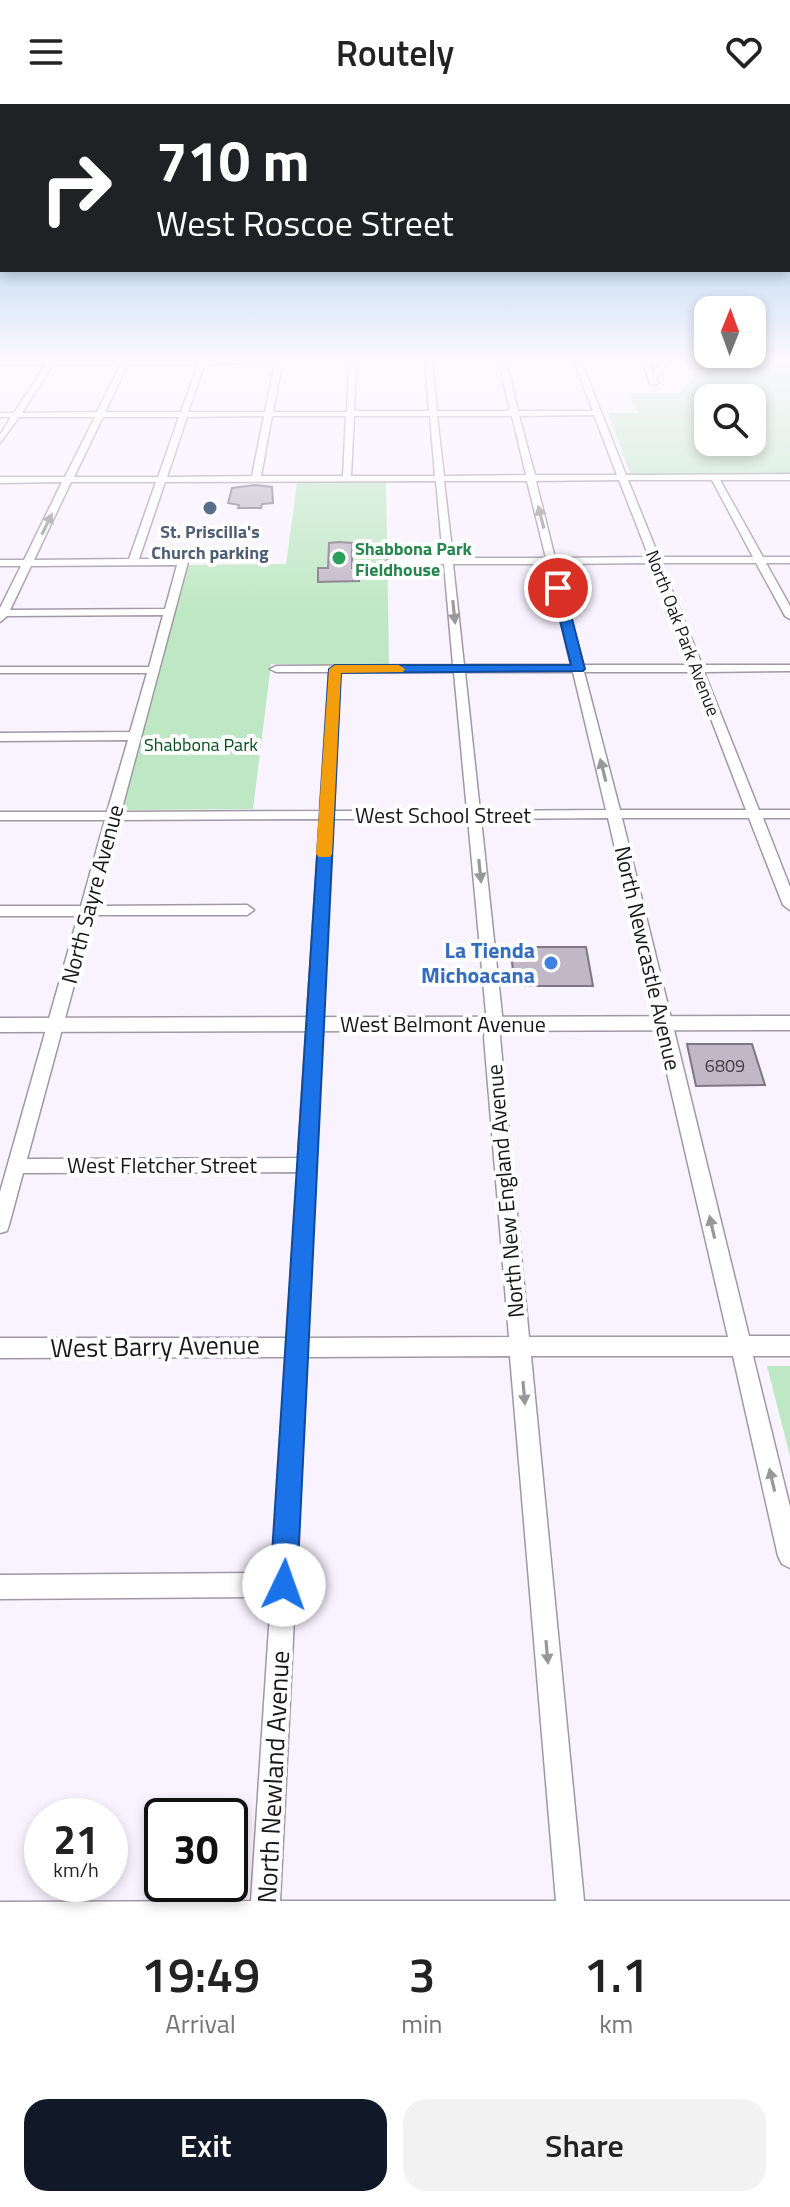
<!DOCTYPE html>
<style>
:root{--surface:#fff;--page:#f2f2f2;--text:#222;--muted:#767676;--accent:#111827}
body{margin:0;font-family:"Titillium Web",sans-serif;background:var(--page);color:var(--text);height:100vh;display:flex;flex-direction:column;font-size:30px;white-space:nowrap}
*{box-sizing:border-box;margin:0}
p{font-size:26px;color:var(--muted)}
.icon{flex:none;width:44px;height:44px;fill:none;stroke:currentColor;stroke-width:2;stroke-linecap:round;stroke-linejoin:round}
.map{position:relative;height:1823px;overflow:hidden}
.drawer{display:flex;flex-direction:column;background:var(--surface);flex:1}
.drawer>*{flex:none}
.banner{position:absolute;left:0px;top:0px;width:790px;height:168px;box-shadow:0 4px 12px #0003;background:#202124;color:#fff;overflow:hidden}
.needle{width:52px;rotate:1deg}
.controls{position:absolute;left:694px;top:192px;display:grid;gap:16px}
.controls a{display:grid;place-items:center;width:72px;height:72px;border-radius:16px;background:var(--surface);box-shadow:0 4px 12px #0003;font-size:40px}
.speed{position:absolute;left:24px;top:1694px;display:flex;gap:16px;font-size:40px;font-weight:700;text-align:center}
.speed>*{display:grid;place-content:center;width:104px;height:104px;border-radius:50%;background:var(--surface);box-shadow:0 4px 12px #0003;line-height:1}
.speed small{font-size:20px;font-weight:400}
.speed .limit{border:4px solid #111;border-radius:12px;background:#fff;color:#111}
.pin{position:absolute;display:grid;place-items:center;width:68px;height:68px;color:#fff;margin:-34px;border:4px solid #fff;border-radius:50%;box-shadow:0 2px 8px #0007}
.me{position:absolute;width:88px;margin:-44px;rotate:3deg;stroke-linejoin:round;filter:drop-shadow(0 0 6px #0008)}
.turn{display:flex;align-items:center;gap:28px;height:168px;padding:0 24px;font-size:36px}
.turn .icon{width:104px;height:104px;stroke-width:2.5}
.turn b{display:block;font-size:56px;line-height:68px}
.eta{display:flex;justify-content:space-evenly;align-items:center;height:136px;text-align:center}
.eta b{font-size:48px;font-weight:600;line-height:56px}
.action{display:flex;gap:16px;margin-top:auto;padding:16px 24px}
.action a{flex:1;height:92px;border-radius:24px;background:var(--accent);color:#fff;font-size:32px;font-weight:600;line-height:92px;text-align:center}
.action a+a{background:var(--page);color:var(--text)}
header{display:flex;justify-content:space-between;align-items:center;height:104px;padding:0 24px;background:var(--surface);font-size:36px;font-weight:600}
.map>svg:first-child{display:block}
</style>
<header><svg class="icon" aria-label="menu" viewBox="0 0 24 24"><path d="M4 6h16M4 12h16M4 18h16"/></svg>Routely<svg class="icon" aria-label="heart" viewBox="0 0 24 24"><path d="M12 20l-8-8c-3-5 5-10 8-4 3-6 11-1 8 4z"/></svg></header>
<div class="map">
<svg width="790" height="1823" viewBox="0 0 790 1823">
<rect width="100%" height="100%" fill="#f9f2ff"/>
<g fill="#bee8c3" fill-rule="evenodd">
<path d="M708,257H790V370H630L608,309H638L629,289H680ZM708,294H752V338H708Z"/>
<path d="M386,378L389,561L271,560L253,705L123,706L187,461L286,460L297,379Z"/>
<path d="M767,1262H790V1352Z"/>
</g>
<g fill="#c1b8c7" stroke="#7e7684" stroke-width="2">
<path d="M255,381L272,383L273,399L262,400L261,404H238L239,401L228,399L232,384Z"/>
<path d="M339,438L352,439V464H359V477L318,478V464H328L329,439Z"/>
<path d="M510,843H586L593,882H515Z"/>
<path d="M687,940H752L765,981L696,982Z"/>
</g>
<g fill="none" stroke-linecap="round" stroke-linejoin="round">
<g stroke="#a198a7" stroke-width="3">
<g id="minor">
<path d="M0,257H422L356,259L354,307H429L425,257H432L437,307H510L499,257H506L518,307H593L574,257H581L626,371L790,370V376H720L763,453H790V459H766L790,502V515L785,512L756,459H661L702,561H790V567L704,568L759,706H790V714H763L790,783V806L783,801L749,714H622L749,1232H790V1252H753L790,1403V1464L782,1460L778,1452L733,1252H531L584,1797H790V1823H0V1798L251,1797L271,1493L0,1495V1471L272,1469L286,1253L0,1254V1234H287L298,1068L23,1069L9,1121L7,1127L0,1129V1088L78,812H0V802H81L105,716H0V708H107L128,636L0,637V629L130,628L147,569H0V563H149L163,511L7,512L0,518V504L21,462H0V456H24L62,378L0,379V373H65L95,313H19L0,339V331L11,313H0V309H14L46,260H0ZM275,259L265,308H188L205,260ZM282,259H349L347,308H273ZM53,260H121L97,308L22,309ZM128,260H198L181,308H105ZM594,311L617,371H535L519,312ZM264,312L252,372L167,373L187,313ZM272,312H346L343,372H261ZM354,312H430L435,372H351ZM437,312H512L526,371L444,372ZM103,313H179L158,373H74ZM619,376L649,453L555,454L536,377ZM628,376H712L753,453H659ZM436,377L443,454H391L386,457L391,460H444L453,561L276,562L270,565L276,568H329L320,707L121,708L188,458L183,455H139L165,378ZM444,377H527L546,454H453ZM71,378H156L129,455L34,456ZM651,459L690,561H583L557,460ZM453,460H547L571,561H464ZM177,461L165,505L10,506L31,462ZM340,568H454L467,707H334ZM465,568H573L606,706L480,707ZM584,568H693L746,706H620ZM608,714L728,1233H529L500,933L503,920L481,715ZM320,715L298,1054L27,1055L93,811H247L254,806L247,801L95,802L119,716ZM333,715H468L487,920L484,933L509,1233L307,1234ZM510,1252L556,1797H280L307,1253Z"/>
<path d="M642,257H649L653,268L663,257H670L656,274L658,279L654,281L650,279Z"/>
</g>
</g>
<g stroke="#a198a7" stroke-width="3">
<path id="major" d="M790,912V926L0,928V914Z"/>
</g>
<use href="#minor" fill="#fff" fill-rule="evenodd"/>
<use href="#major" fill="#fff" fill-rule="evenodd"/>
</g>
<defs><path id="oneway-solid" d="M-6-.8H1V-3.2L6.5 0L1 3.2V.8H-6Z" transform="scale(2)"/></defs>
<g fill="#989799">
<use href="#oneway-solid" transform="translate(541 413) rotate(-104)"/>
<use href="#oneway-solid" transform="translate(47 420) rotate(-64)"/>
<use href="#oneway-solid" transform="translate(454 508) rotate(84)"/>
<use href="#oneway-solid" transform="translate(603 666) rotate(-104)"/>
<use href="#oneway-solid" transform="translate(480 767) rotate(84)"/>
<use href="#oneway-solid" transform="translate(712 1123) rotate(-103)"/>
<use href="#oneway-solid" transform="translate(524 1289) rotate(85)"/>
<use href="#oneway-solid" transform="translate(772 1376) rotate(-103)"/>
<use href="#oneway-solid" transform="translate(547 1548) rotate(85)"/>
</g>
<linearGradient id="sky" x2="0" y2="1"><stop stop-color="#7db6e0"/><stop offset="0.5" stop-color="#fcf9ff"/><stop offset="1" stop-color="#fcf9ff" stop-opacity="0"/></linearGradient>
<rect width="790" height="512" fill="url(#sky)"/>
<path fill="#1a73e8" stroke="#114b97" stroke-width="2" d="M558,480L564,484L585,565L583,567L341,569L297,1481L293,1491L284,1495L274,1491L270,1481L329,565L335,561H571L552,484Z"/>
<path fill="#f59e0b" d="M399,561L405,565L403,568L341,569L332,750L330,753H319L316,750L329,565L335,561Z"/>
<circle fill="#5c6f8a" stroke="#fff" stroke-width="3" cx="210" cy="404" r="8"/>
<circle fill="#2e9e5b" stroke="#fff" stroke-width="3" cx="339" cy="454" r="8"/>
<circle fill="#3f7fe0" stroke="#fff" stroke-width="3" cx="551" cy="859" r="8"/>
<g text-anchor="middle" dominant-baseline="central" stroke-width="8" stroke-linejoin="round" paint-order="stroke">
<g font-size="18" font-weight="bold" fill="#4e5e75" stroke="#fff">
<text x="210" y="427">St. Priscilla's<tspan x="210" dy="21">Church parking</tspan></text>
</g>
<g font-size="18" font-weight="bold" fill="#27864d" stroke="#fff" text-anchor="start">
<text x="355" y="444">Shabbona Park<tspan x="355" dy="21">Fieldhouse</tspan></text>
</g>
<g font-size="18" fill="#1a171c" stroke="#fff">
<text transform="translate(683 529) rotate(69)">North Oak Park Avenue</text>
</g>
<g font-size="18" fill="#034e1d" stroke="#fff">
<text x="201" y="640">Shabbona Park</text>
</g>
<g font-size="18" fill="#443f47">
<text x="725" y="961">6809</text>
</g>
<g font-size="22" fill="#1a171c" stroke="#fff">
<text x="443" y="711">West School Street</text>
<text transform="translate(92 790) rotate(-75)">North Sayre Avenue</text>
<text transform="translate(648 854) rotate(77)">North Newcastle Avenue</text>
<text x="443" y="920">West Belmont Avenue</text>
<text x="162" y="1061">West Fletcher Street</text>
<text transform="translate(505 1087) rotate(-95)">North New England Avenue</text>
</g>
<g font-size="22" font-weight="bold" fill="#366cbe" stroke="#fff" text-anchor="end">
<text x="535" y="846">La Tienda<tspan x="535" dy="25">Michoacana</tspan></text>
</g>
<g font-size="26" fill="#1a171c" stroke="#fff">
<text transform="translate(155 1242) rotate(-1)">West Barry Avenue</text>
<text transform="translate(273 1673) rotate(-87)">North Newland Avenue</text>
</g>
</g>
</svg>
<div class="controls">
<a><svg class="needle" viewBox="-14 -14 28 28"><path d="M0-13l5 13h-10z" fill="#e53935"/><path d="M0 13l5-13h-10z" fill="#767676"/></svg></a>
<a><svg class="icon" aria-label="search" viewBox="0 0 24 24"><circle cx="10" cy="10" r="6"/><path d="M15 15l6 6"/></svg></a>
</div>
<div class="speed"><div>21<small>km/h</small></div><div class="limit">30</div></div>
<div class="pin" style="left:558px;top:484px;background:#d93025"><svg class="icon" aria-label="arrive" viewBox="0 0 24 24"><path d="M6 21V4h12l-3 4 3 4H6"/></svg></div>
<svg class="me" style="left:284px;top:1481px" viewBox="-20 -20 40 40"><circle r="19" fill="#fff"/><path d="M0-13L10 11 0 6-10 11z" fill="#1a73e8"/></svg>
<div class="banner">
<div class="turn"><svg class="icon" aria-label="right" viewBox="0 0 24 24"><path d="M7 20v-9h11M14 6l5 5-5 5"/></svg><div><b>710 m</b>West Roscoe Street</div></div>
</div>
</div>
<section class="drawer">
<div class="eta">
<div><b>19:49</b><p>Arrival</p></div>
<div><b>3</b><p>min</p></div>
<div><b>1.1</b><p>km</p></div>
</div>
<div class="action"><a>Exit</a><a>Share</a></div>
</section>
